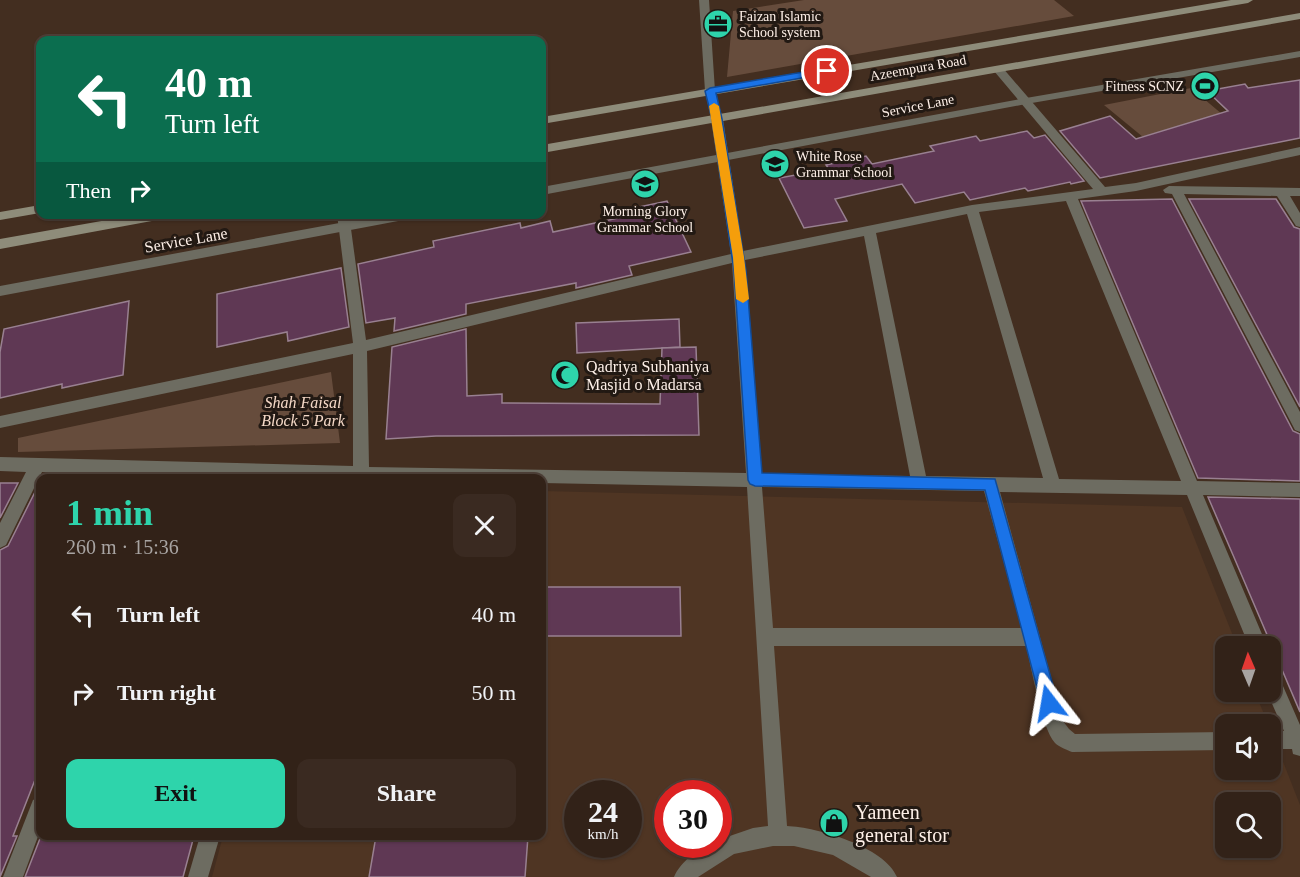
<!DOCTYPE html>
<meta charset="utf-8">
<style>
:root{--surface:#322218;--page:#3a2a21;--text:#f1f3f6;--muted:#a8a4a2;--line:#4d3f37;--accent:#2ed4ab}
body{margin:0;font-family:"Times New Roman",serif;background:var(--page);color:var(--text);height:100vh;display:flex;flex-direction:column;font-size:22px;white-space:nowrap}
*{box-sizing:border-box;margin:0}
p{font-size:20px;color:var(--muted)}
.icon{flex:none;width:33px;height:33px;fill:none;stroke:currentColor;stroke-width:2;stroke-linecap:round;stroke-linejoin:round}
.map{position:relative;flex:1;overflow:hidden}
.details{position:absolute;left:36px;top:474px;width:510px;height:366px;display:flex;flex-direction:column;background:var(--surface);border-radius:12px;box-shadow:0 2px 4px #0004,0 0 0 2px var(--line)}
.details>*{flex:none}
.hud{position:absolute;left:36px;top:36px;width:510px;height:183px;border-radius:12px;box-shadow:0 2px 4px #0004,0 0 0 2px var(--line);background:#0b6e4f;color:#fff;overflow:hidden}
.needle{width:39px;rotate:358deg}
.tools{position:absolute;left:1215px;top:636px;display:grid;gap:12px}
.tools a{display:grid;place-items:center;width:66px;height:66px;border-radius:12px;background:var(--surface);box-shadow:0 2px 4px #0004,0 0 0 2px var(--line);font-size:30px}
.speed{position:absolute;left:564px;top:780px;display:flex;gap:12px;font-size:30px;font-weight:700;text-align:center}
.speed>*{display:grid;place-content:center;width:78px;height:78px;border-radius:50%;background:var(--surface);box-shadow:0 2px 4px #0004,0 0 0 2px var(--line);line-height:1}
.speed small{font-size:15px;font-weight:400}
.speed .limit{border:9px solid #d22;background:#fff;color:#111}
.pin{position:absolute;display:grid;place-items:center;width:51px;height:51px;color:#fff;margin:-26px;border:3px solid #fff;border-radius:50%;box-shadow:0 2px 6px #0007}
.me{position:absolute;width:66px;margin:-33px;rotate:346deg;stroke-linejoin:round;filter:drop-shadow(0 0 4px #0008)}
.turn{display:flex;align-items:center;gap:21px;height:126px;padding:0 30px;font-size:27px}
.turn .icon{width:78px;height:78px;stroke-width:2.5}
.turn b{display:block;font-size:42px;line-height:51px}
.then{display:flex;align-items:center;height:57px;padding:0 30px;background:#0003;gap:12px;font-size:22px}
.round{display:grid;place-items:center;flex:none;width:63px;height:63px;border-radius:12px;background:var(--page)}
.overview{display:flex;align-items:center;justify-content:space-between;height:102px;padding:0 30px}
h1{font-size:36px;font-weight:700;line-height:45px;color:var(--accent)}
.primary-button{display:flex;gap:12px;margin-top:auto;padding:12px 30px}
.primary-button a{flex:1;height:69px;border-radius:12px;background:var(--accent);color:#111;font-size:24px;font-weight:700;line-height:69px;text-align:center}
.primary-button a+a{background:var(--page);color:var(--text)}
ul{padding:0;list-style:none}
li{display:flex;align-items:center;gap:18px;height:78px;padding:0 30px}
li div{flex:1}
li b{display:block;font-size:22px}
li em{font-style:normal}
.map>svg:first-child{display:block}
</style>
<div class="map">
<svg width="1300" height="877" viewBox="0 0 1300 877">
<rect width="100%" height="100%" fill="#432e20"/>
<path fill="#4f3523" fill-rule="evenodd" d="M542,491L1182,507L1237,646H1226V692H1255L1268,724H1226V770H1270L1271,731L1300,805V877H212L223,836H542ZM578,794H628V844H578ZM668,794H718V844H668ZM1226,802H1270V848H1226Z"/>
<g fill="#664c3c">
<path d="M804,0H1054L1074,16L727,77L733,11Z"/>
<path d="M1191,88L1235,125L1179,126L1143,137L1104,105Z"/>
<path d="M331,372L340,443L18,452V438Z"/>
</g>
<g fill="#5f3854" stroke="#998091" stroke-width="1.5">
<path d="M1300,80V138L1100,178L1060,131L1110,116L1136,139L1228,111L1207,91L1245,84L1248,88Z"/>
<path d="M1027,131L1034,138L1045,135L1084,181L1071,184L1070,182L1028,191L1025,188L970,200L964,192L915,203L902,184L835,199L847,221L804,228L779,178L829,169L826,165L866,156L872,164L934,151L930,146L976,136L980,141Z"/>
<path d="M1172,199L1293,431L1300,434V481L1198,478L1081,201Z"/>
<path d="M1189,199H1276L1294,227L1300,229V407Z"/>
<path d="M667,201L691,252L629,266L632,275L576,288V283L466,304V314L394,331L395,318L366,323L358,264L434,247L433,241L520,223L521,228L550,221L553,232L623,217L620,211Z"/>
<path d="M341,268L349,327L288,341L287,332L217,347V294Z"/>
<path d="M129,301L123,375L62,388V384L0,398V352L4,329Z"/>
<path d="M679,319L680,347L577,353L576,323Z"/>
<path d="M466,329L467,396L502,394V403L660,404L662,348L696,347L699,435L436,436L386,439L392,347Z"/>
<path d="M0,483H18L0,518Z"/>
<path d="M39,484L40,767L13,836H17L0,877V550L8,546Z"/>
<path d="M1208,497L1300,499V712L1233,555Z"/>
<path d="M542,587H680L681,636H542Z"/>
<path d="M41,836H194L183,877H25Z"/>
<path d="M376,836H528L525,877H369Z"/>
</g>
<g fill="none" stroke-linecap="round" stroke-linejoin="round">
<g fill="#6d6c61" fill-rule="evenodd">
<path d="M1300,51V57L1026,104L542,195V187L1026,98Z"/>
<path d="M388,214H420L414,218L0,296V286Z"/>
</g>
<g fill="#6d6c61" fill-rule="evenodd">
<path d="M699,0H709L715,91L723,119L743,251L972,205L1093,189L994,71L993,69L998,66L1002,67L1105,187L1136,183L1300,147V155L1136,191L1078,199L1197,481L1300,483V497L1203,495L1267,646H1249L1187,495L1000,492L1063,721L1069,729L1075,734L1226,732V750L1072,752C1067,750 1059,747 1055,743C1041,727 1032,668 1026,646H774L787,826C817,827 885,847 897,877H871L833,855L794,846H773L734,854L698,877H674C680,862 702,844 718,844L721,839L753,828L768,826L747,487L542,483V478H265L42,472L6,545L0,548V523L26,472L0,471V457L353,466V354L0,428V416L353,343L337,214H349L366,340L731,254L711,119L705,91ZM1066,201L1181,481L1059,479L979,212ZM967,214L1043,478L926,476L876,233ZM864,236L910,476L761,474L745,260ZM732,263L746,473L369,467L367,351ZM762,487L984,491L1022,628H773Z"/>
<path d="M1169,186L1300,188V196H1290L1300,213V227L1296,226L1277,196L1184,194L1300,412V432L1295,430L1172,194L1165,193L1163,190Z"/>
<path d="M1270,667L1276,670L1300,725V756L1293,754L1292,749H1270V731H1284L1267,692H1270Z"/>
<path d="M40,797V831L23,877H3L33,800Z"/>
<path d="M200,836H220L208,877H188Z"/>
</g>
<g fill="#8e8c7a" fill-rule="evenodd">
<path d="M1231,0H1253L1248,3L542,124V117Z"/>
<path d="M1300,13V19L542,153V145Z"/>
<path d="M40,205V213L0,220V212Z"/>
<path d="M141,214H174L168,218L0,249V239Z"/>
</g>
</g>
<path fill="#1a73e8" stroke="#114b97" stroke-width="1.5" d="M827,68L830,69V73L716,93L722,119L746,271L762,473L995,479L1058,703L1055,708L1049,711L1044,708L1041,703L985,490L755,486L750,484L748,480L734,271L712,119L705,91L710,88Z"/>
<path fill="#f59e0b" d="M714,103L719,106L744,257L749,299L743,303L736,299L733,257L709,106Z"/>
<defs>
<g id="office-disc" transform="scale(1.5)"><circle r="9.5" fill="#2ed4ab" stroke="#221913"/><path d="M-6-3h4V-5.5h4V-3h4V5H-6ZM-1-4.5V-3h2v-1.5ZM-6 0V1H6V0Z" fill="#111"/></g>
<g id="stadium-disc" transform="scale(1.5)"><circle r="9.5" fill="#2ed4ab" stroke="#221913"/><path d="M0-5a6.5 5 0 1 0 0 10a6.5 5 0 1 0 0-10ZM-3.5-1.8h7v3.6h-7Z" fill="#111"/></g>
<g id="school-disc" transform="scale(1.5)"><circle r="9.5" fill="#2ed4ab" stroke="#221913"/><path d="M0-5L7-2L0 1L-7-2ZM-4 1L0 2.5L4 1V4Q0 6-4 4Z" fill="#111"/></g>
<g id="mosque-disc" transform="scale(1.5)"><circle r="9.5" fill="#2ed4ab" stroke="#221913"/><path d="M3.5-4.9A6 6 0 1 0 3.5 4.9A5 5 0 1 1 3.5-4.9Z" fill="#111"/></g>
<g id="shop-disc" transform="scale(1.5)"><circle r="9.5" fill="#2ed4ab" stroke="#221913"/><path d="M-5-2.5h2.3a2.7 3.5 0 0 1 5.4 0H5L5.5 6h-11ZM-1.5-2.5h3a1.5 2.3 0 0 0-3 0Z" fill="#111"/></g>
</defs>
<g fill-rule="evenodd">
<use href="#office-disc" x="718" y="24"/>
<use href="#stadium-disc" x="1205" y="86"/>
<use href="#school-disc" x="775" y="164"/>
<use href="#school-disc" x="645" y="184"/>
<use href="#mosque-disc" x="565" y="375"/>
<use href="#shop-disc" x="834" y="823"/>
</g>
<g text-anchor="middle" dominant-baseline="central" stroke-width="6" stroke-linejoin="round" paint-order="stroke">
<g font-size="14" fill="#fef0e8" stroke="#221913" text-anchor="start">
<text x="739" y="16">Faizan Islamic<tspan x="739" dy="16">School system</tspan></text>
<text x="1184" y="86" text-anchor="end">Fitness SCNZ</text>
<text x="796" y="156">White Rose<tspan x="796" dy="16">Grammar School</tspan></text>
<text x="645" y="211" text-anchor="middle">Morning Glory<tspan x="645" dy="16">Grammar School</tspan></text>
</g>
<g font-size="14" fill="#fef0e8" stroke="#221913">
<text transform="translate(918 68) rotate(-10)">Azeempura Road</text>
<text transform="translate(918 106) rotate(-11)">Service Lane</text>
</g>
<g font-size="16" fill="#fef0e8" stroke="#221913">
<text transform="translate(186 240) rotate(-10)">Service Lane</text>
</g>
<g font-size="16" fill="#fef0e8" stroke="#221913" text-anchor="start">
<text x="586" y="366">Qadriya Subhaniya<tspan x="586" dy="18">Masjid o Madarsa</tspan></text>
</g>
<g font-size="16" font-style="italic" fill="#f5d9c7" stroke="#221913">
<text x="303" y="402">Shah Faisal<tspan x="303" dy="18">Block 5 Park</tspan></text>
</g>
<g font-size="20" fill="#fef0e8" stroke="#221913" text-anchor="start">
<text x="855" y="812">Yameen<tspan x="855" dy="23">general stor</tspan></text>
</g>
</g>
</svg>
<div class="tools">
<a><svg class="needle" viewBox="-14 -14 28 28"><path d="M0-13l5 13h-10z" fill="#e53935"/><path d="M0 13l5-13h-10z" fill="#a8a4a2"/></svg></a>
<a><svg class="icon" aria-label="sound" viewBox="0 0 24 24"><path d="M4 9h4l5-4v14l-5-4H4zM17 9q2 3 0 6"/></svg></a>
<a><svg class="icon" aria-label="search" viewBox="0 0 24 24"><circle cx="10" cy="10" r="6"/><path d="M15 15l6 6"/></svg></a>
</div>
<div class="speed"><div>24<small>km/h</small></div><div class="limit">30</div></div>
<div class="pin" style="left:827px;top:71px;background:#d93025"><svg class="icon" aria-label="arrive" viewBox="0 0 24 24"><path d="M6 21V4h12l-3 4 3 4H6"/></svg></div>
<svg class="me" style="left:1049px;top:703px" viewBox="-20 -20 40 40"><path d="M0-17L14 15 0 8-14 15z" fill="#1a73e8" stroke="#fff" stroke-width="4"/></svg>
<div class="hud">
<div class="turn"><svg class="icon" aria-label="left" viewBox="0 0 24 24"><path d="M17 20v-9H6M10 6l-5 5 5 5"/></svg><div><b>40 m</b>Turn left</div></div>
<div class="then">Then<svg class="icon" aria-label="right" viewBox="0 0 24 24"><path d="M7 20v-9h11M14 6l5 5-5 5"/></svg></div>
</div>
<section class="details">
<div class="overview"><div><h1>1 min</h1><p>260 m · 15:36</p></div><a class="round"><svg class="icon" aria-label="close" viewBox="0 0 24 24"><path d="M6 6l12 12M18 6L6 18"/></svg></a></div>
<ul>
<li><svg class="icon" aria-label="left" viewBox="0 0 24 24"><path d="M17 20v-9H6M10 6l-5 5 5 5"/></svg><div><b>Turn left</b></div><em>40 m</em></li>
<li><svg class="icon" aria-label="right" viewBox="0 0 24 24"><path d="M7 20v-9h11M14 6l5 5-5 5"/></svg><div><b>Turn right</b></div><em>50 m</em></li>
</ul>
<div class="primary-button"><a>Exit</a><a>Share</a></div>
</section>
</div>
